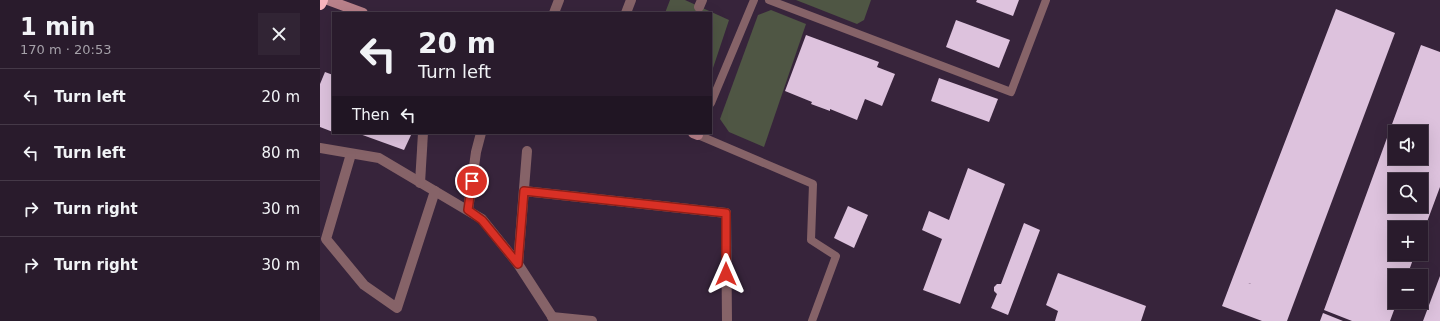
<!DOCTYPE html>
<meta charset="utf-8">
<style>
:root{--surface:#291b2c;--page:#312434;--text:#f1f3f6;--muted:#a5a1a9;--line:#453948}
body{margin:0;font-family:"DejaVu Sans",sans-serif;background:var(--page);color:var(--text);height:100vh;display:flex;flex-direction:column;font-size:15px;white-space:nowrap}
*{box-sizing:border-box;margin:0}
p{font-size:13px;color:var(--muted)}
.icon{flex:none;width:22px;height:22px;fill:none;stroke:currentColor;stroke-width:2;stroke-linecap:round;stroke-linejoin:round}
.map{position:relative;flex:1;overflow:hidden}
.drawer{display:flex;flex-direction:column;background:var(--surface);width:320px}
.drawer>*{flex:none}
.banner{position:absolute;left:12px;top:12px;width:380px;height:122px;border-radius:0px;box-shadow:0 4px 16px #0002,0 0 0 1px var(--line);background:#291b2c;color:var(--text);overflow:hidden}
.tools{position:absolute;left:1068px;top:125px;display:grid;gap:8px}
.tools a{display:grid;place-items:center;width:40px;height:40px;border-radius:0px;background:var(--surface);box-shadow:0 4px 16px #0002,0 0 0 1px var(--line);font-size:20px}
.pin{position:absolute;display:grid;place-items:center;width:34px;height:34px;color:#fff;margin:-17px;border:2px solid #fff;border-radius:50%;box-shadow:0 1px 4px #0007}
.me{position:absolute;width:44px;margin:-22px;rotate:0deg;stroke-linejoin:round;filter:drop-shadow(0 0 3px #0008)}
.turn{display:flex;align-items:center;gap:14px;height:84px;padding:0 20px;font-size:18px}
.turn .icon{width:52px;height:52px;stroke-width:2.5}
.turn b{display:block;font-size:28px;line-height:34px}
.then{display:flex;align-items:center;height:38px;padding:0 20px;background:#0003;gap:8px;font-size:15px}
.round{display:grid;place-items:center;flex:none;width:42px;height:42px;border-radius:0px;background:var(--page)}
.summary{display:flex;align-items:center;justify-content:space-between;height:68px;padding:0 20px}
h1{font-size:24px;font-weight:700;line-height:30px}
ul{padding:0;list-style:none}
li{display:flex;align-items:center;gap:12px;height:56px;padding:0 20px;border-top:1px solid var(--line)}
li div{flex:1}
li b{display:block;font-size:15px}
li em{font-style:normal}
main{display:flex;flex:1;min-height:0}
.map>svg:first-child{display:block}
</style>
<main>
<section class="drawer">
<div class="summary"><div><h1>1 min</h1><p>170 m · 20:53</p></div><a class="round"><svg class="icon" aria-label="close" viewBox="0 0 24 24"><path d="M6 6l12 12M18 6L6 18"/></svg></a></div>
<ul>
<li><svg class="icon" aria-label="left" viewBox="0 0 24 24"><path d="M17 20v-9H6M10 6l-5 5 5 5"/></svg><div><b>Turn left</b></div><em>20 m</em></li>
<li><svg class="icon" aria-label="left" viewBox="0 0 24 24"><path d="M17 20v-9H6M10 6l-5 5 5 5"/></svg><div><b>Turn left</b></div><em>80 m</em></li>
<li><svg class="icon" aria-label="right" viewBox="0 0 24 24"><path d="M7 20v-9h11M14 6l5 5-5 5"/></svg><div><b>Turn right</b></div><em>30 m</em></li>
<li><svg class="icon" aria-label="right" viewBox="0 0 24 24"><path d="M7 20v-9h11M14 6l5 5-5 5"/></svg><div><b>Turn right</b></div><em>30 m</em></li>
</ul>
</section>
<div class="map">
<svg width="1120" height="321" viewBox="0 0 1120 321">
<rect width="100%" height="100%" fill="#37243b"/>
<g fill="#4f5644">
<path d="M350,0H365L409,20L391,74V13H345Z"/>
<path d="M476,0H551L544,20L537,24Z"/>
<path d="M451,10L486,24L444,147L409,132L400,119L438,15Z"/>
</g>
<g fill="#ddc2dd" fill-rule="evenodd">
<path d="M657,0H699L693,16L656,2Z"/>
<path d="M1016,9L1075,33L967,321H942L902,306L913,277L931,284L913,277Z"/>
<path d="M636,20L690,40L679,68L626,47Z"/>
<path d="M486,35L559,62L557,67L575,74L562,106L545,99L537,120L510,109V111L491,104L492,102L465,91Z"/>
<path d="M1101,45L1120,52V187L1101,238V228H1075V254H1095L1087,276H1075V302H1077L1070,321H1032L1004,310ZM1075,132H1101V158H1075ZM1075,180H1101V206H1075Z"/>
<path d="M5,72L13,75V132L0,127V84Z"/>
<path d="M619,78L678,99L669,122L611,101Z"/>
<path d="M37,133H92L84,150Z"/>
<path d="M648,168L685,184L640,304L603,290L622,239L602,230L609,211L629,220Z"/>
<path d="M528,206L548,215L534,248L514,238Z"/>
<path d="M704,223L720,230L688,315L671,308L677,294L674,291V287L677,284H681Z"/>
<path d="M738,273L826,306L821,321H735L738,311L726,305Z"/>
<path d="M1120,276V321H1103Z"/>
<path d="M1003,313L1023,321H1000Z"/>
</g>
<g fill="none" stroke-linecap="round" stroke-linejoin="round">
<g stroke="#866368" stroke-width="8">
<path d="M449,0L691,92L726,0"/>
<path d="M391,103L434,0"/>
<path d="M379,133L378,135L493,184L491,240L516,256L492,321"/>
</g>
<g stroke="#866368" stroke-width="10">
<path d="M379,7L382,0"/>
<path d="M234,13L239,0"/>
<path d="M306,13L311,0"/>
<path d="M0,148L59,158L162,219L198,264L235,321"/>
<path d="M31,154L6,239L44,285L77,308L115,191"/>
<path d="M100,183L103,133"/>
<path d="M204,191L406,213L407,321"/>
<path d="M148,210L156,152L161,133"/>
<path d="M198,264L207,151"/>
<path d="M232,317L272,321"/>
</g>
<g stroke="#b9818a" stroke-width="10">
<path d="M8,0L43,13"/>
<path d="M373,133L378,135"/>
</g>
<path stroke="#f9b3bd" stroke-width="12" d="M0,4L2,0"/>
</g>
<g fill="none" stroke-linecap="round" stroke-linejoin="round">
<g stroke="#8d1f18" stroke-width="10">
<path id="route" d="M152,181L148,210L162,220L198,264L204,191L406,213V274"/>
</g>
<use href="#route" stroke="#d93025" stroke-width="7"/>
</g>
</svg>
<div class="tools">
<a><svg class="icon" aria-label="sound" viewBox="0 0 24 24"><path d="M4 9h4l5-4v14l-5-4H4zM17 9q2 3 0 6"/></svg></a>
<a><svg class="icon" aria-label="search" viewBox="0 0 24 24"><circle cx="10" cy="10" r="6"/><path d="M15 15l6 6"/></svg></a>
<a>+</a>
<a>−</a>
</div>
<div class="pin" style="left:152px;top:181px;background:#d93025"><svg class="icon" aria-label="arrive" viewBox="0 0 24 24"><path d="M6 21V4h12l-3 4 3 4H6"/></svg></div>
<svg class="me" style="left:406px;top:274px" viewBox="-20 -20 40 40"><path d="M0-17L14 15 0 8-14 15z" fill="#d93025" stroke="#fff" stroke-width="4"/></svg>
<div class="banner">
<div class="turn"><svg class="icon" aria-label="left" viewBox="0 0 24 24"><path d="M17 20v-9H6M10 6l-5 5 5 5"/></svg><div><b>20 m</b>Turn left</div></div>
<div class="then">Then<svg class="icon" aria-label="left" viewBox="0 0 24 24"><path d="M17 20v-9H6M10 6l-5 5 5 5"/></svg></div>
</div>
</div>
</main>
